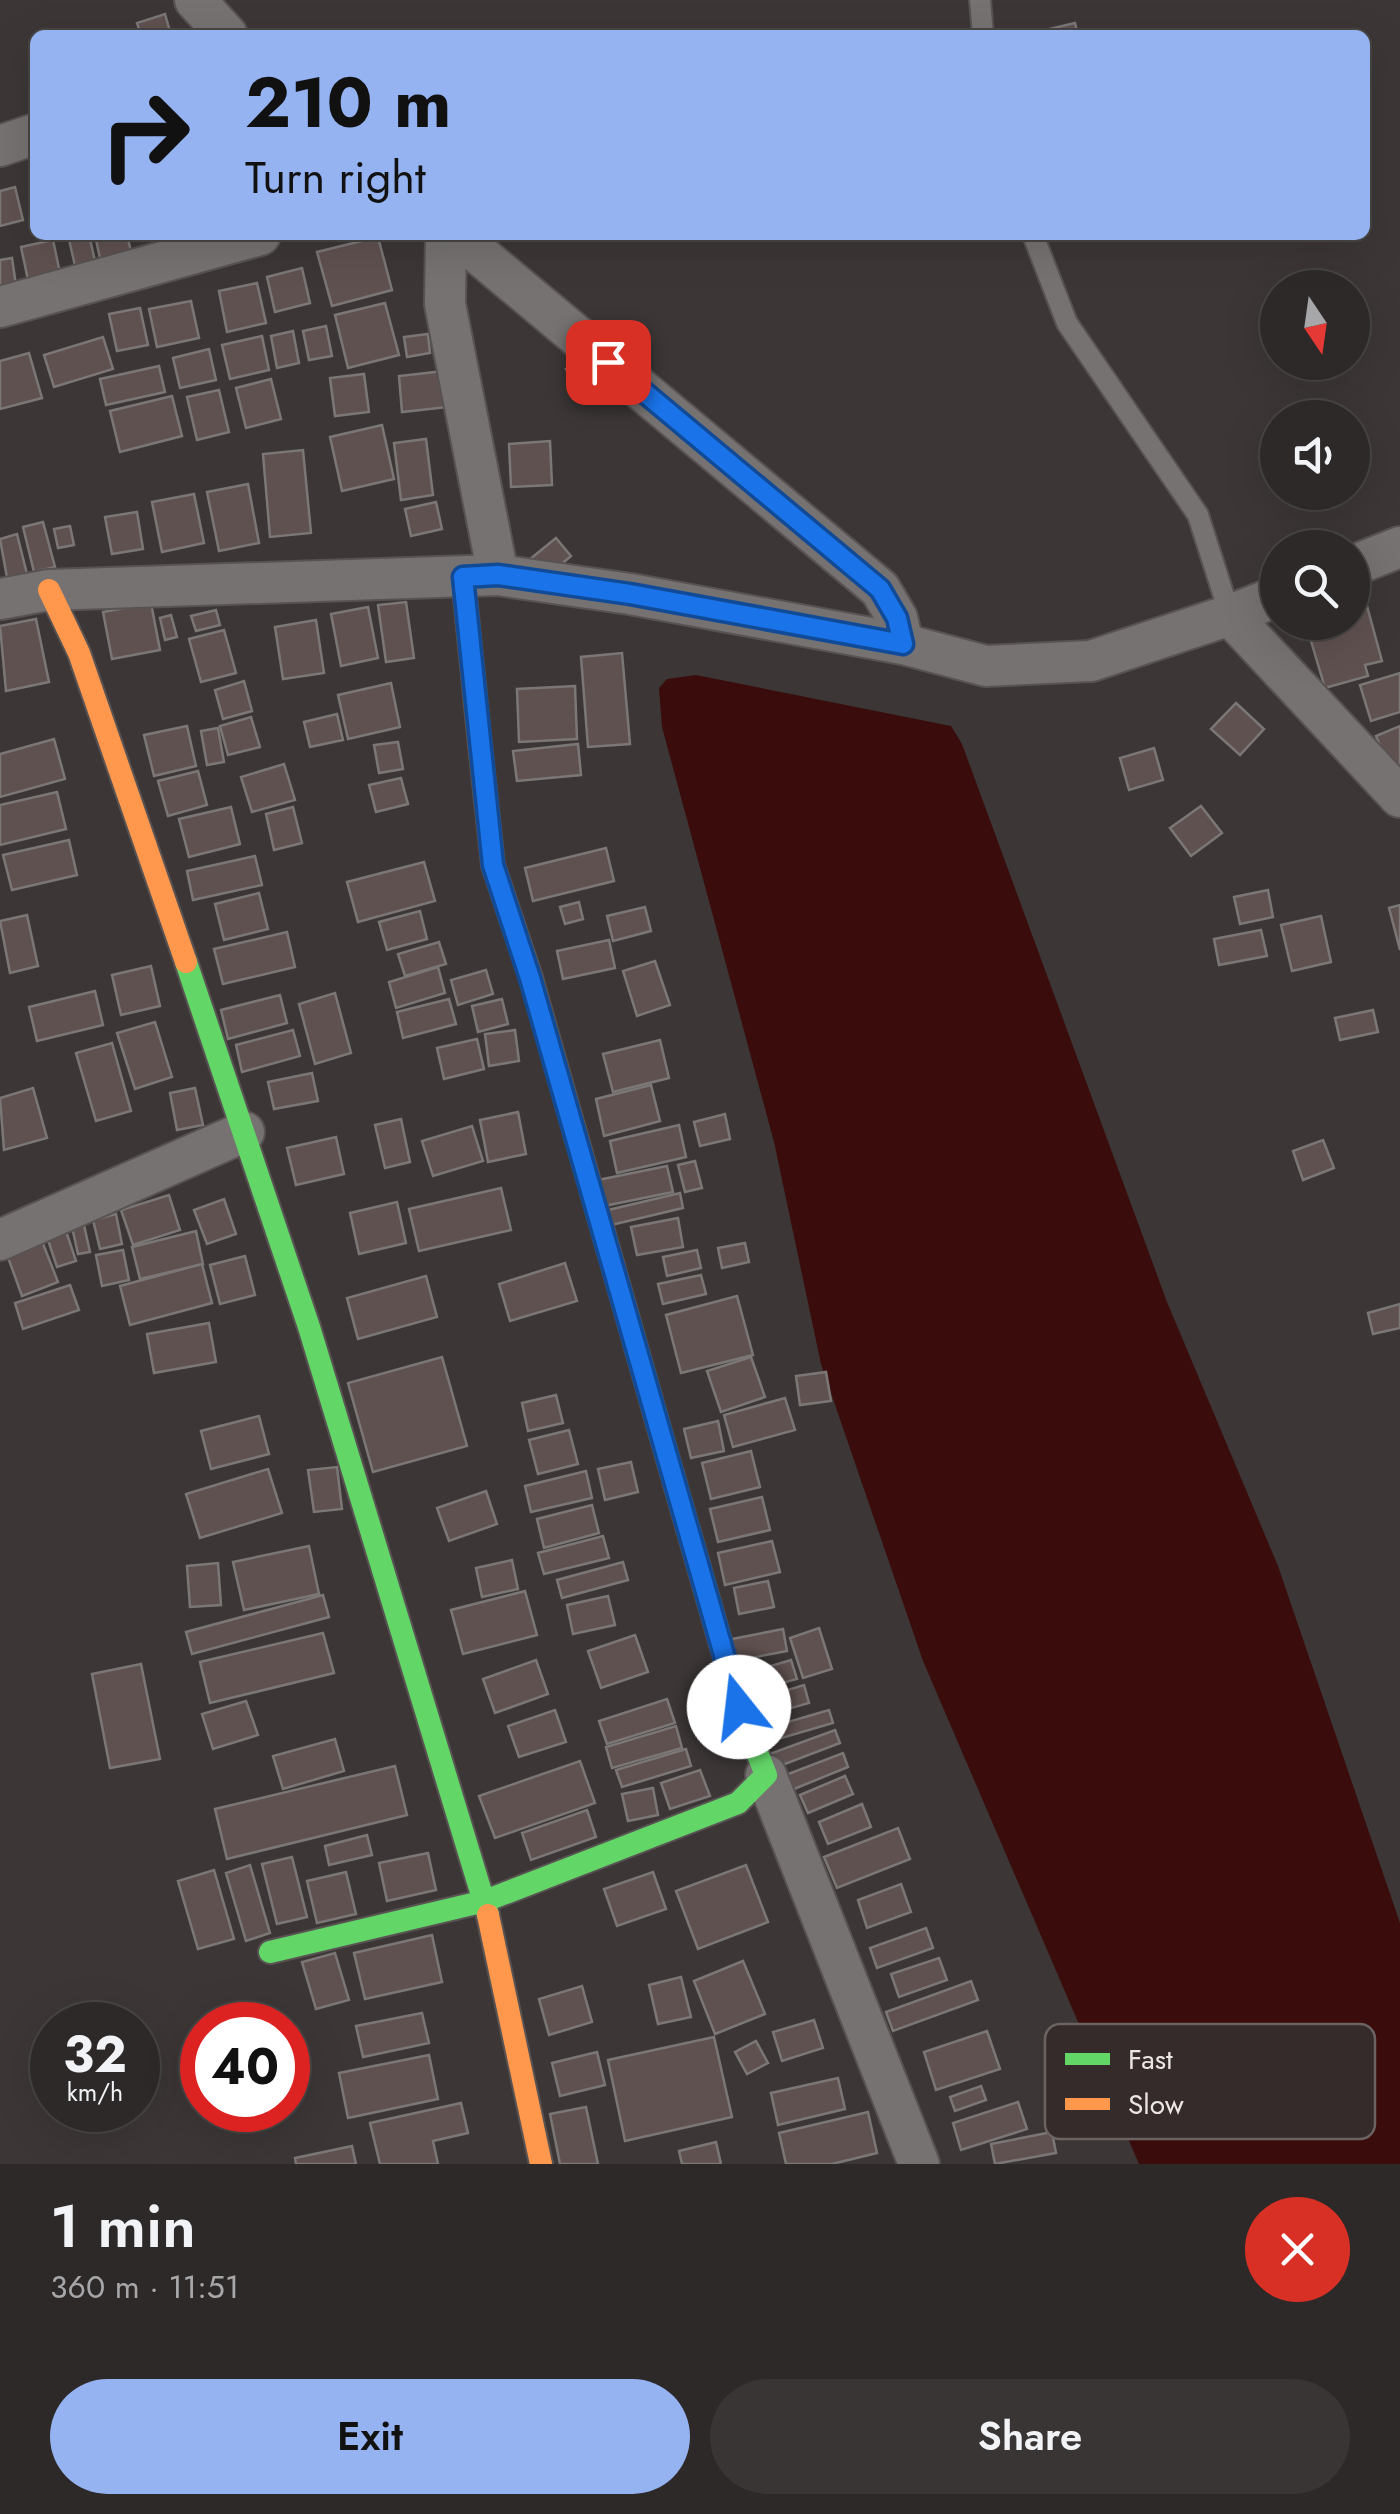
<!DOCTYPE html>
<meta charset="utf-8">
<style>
:root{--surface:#2d2928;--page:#393534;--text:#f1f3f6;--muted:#a7a6a8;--line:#484545;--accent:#95b2f1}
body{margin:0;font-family:Jost,sans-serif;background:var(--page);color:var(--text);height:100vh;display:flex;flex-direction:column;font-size:38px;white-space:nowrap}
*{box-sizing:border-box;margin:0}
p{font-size:32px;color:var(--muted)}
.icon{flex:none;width:55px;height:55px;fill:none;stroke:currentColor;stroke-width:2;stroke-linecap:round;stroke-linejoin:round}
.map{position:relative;height:2164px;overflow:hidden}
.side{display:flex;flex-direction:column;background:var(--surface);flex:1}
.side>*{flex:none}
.banner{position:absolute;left:30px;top:30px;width:1340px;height:210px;border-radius:15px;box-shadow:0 10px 40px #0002,0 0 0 2px var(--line);background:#95b2f1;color:#111;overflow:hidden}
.needle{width:65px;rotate:167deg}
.fabs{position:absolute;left:1260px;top:270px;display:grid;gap:20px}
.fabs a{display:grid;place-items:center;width:110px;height:110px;border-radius:50%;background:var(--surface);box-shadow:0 10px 40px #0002,0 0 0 2px var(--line);font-size:50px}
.speed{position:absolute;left:30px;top:2002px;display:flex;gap:20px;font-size:50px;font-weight:700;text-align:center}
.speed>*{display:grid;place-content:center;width:130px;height:130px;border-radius:50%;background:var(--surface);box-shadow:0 10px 40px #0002,0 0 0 2px var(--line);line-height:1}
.speed small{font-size:25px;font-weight:400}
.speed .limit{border:15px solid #d22;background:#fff;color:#111}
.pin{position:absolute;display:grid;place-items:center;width:85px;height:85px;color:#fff;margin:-42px;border-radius:20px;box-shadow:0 5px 15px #0006}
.me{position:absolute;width:110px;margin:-55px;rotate:344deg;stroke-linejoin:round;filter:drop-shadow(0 0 8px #0008)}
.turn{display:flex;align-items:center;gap:35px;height:210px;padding:0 50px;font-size:45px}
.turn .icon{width:130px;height:130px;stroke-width:2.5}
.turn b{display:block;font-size:70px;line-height:85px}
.round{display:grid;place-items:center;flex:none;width:105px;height:105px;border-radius:52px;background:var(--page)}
.head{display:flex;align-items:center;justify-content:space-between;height:170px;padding:0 50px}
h1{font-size:60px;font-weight:600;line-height:75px}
.primary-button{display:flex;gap:20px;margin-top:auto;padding:20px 50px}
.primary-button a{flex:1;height:115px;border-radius:60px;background:var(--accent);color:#111;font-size:40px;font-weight:600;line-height:115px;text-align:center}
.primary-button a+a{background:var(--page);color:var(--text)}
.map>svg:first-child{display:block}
</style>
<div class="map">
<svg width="1400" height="2164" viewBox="0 0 1400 2164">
<rect width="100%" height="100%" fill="#3c3736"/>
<path fill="#3a0c0c" d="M696,675L951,726L962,744L1167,1302L1278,1566L1400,1923V2164H1139L923,1661L821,1364L774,1142L662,727L659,688L667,679Z"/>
<g fill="#5f5150" stroke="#7b7776" stroke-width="2.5">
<path d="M165,14L171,35H141L137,23Z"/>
<path d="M1075,23L1078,35H1024Z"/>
<path d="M15,187L23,220L0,226V191Z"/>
<path d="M68,235H89L98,274L78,279Z"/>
<path d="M95,235H127L132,256L101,263Z"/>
<path d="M378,237L392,290L332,306L317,252Z"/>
<path d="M53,240L60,273L28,280L21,247Z"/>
<path d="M12,258L17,292L0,295V260Z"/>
<path d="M302,268L310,303L275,312L267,277Z"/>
<path d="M257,283L266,323L227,332L219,291Z"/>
<path d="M191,301L199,338L157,347L149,309Z"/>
<path d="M385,303L399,355L348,368L335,315Z"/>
<path d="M140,308L148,345L117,351L109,314Z"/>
<path d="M326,326L332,356L309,360L303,331Z"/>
<path d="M293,331L299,363L277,368L271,336Z"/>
<path d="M428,334L430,353L407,357L404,337Z"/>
<path d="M262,336L269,370L230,379L222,345Z"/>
<path d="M103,337L113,369L54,387L44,355Z"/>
<path d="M209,349L216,380L180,388L173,358Z"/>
<path d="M587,352L604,372L582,389L566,369Z"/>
<path d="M29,353L42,398L0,409V361Z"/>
<path d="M159,366L165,392L106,405L100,379Z"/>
<path d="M453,370L457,406L402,412L399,376Z"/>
<path d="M364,374L369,412L335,416L330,378Z"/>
<path d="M271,379L281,419L246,428L236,388Z"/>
<path d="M219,390L229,432L197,440L187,397Z"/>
<path d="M172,396L182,436L120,452L110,411Z"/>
<path d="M382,425L394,479L342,491L330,437Z"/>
<path d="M426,439L433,495L401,500L394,443Z"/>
<path d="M550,441L552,485L511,487L509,444Z"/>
<path d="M303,450L311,533L270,537L263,454Z"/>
<path d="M248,484L259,543L219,551L207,492Z"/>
<path d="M194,494L204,543L162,552L152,502Z"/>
<path d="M436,502L442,529L411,536L405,509Z"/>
<path d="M137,512L143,549L112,554L105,517Z"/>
<path d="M43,522L55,567L34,572L23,527Z"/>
<path d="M70,526L74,545L58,548L54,529Z"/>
<path d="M17,534L28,578L8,583L0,539Z"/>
<path d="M556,538L571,556L545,578L529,560Z"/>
<path d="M406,602L414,658L386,662L378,605Z"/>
<path d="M151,603L160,650L112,659L103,612Z"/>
<path d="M1367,606L1382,661L1365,665L1368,676L1325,688L1306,624L1352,622V611Z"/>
<path d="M368,607L378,658L341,666L331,614Z"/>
<path d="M216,610L220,625L196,631L191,616Z"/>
<path d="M171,615L177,637L165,640L160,618Z"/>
<path d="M36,619L49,682L6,691L0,626Z"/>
<path d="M316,620L324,673L283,679L275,627Z"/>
<path d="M224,630L236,673L201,682L189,639Z"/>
<path d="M622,653L630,744L588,747L581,657Z"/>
<path d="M1400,673V712L1371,721L1360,685Z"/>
<path d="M244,681L252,711L223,719L215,690Z"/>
<path d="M391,683L400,727L348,739L338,695Z"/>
<path d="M575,686L577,739L519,742L517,689Z"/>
<path d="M1236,703L1264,729L1240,755L1211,729Z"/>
<path d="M337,714L343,740L310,747L304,722Z"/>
<path d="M251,717L260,747L228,755L220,726Z"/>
<path d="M187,726L196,766L154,776L144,735Z"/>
<path d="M1400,726V780L1395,782L1376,736Z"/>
<path d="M218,728L224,762L207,765L201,731Z"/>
<path d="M54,739L65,779L0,797V754Z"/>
<path d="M398,742L403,769L379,773L374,745Z"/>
<path d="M578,744L581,775L517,781L513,751Z"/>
<path d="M1154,748L1163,780L1129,790L1120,758Z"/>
<path d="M284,764L295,800L252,812L241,777Z"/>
<path d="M198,771L207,805L168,816L158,781Z"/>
<path d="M401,778L408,804L376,812L369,785Z"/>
<path d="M57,792L66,829L0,845V805Z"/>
<path d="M1201,806L1222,833L1191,856L1170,828Z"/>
<path d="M231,807L240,844L189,857L179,819Z"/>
<path d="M293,807L302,843L274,850L266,814Z"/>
<path d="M69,840L77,875L12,890L3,855Z"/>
<path d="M606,848L614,881L533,901L525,868Z"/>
<path d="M255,856L262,885L193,900L187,871Z"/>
<path d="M424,862L435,901L358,922L347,882Z"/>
<path d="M1268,890L1273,917L1240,924L1234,897Z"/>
<path d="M259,893L268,929L224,940L215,904Z"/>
<path d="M579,902L583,919L565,924L560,907Z"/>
<path d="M1400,905V950L1389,908Z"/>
<path d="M645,907L651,931L613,941L607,916Z"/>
<path d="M420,911L427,939L387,950L379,922Z"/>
<path d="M27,915L38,966L10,973L0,921Z"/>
<path d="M1321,916L1331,962L1292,971L1281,925Z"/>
<path d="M1261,930L1267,956L1219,965L1214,939Z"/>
<path d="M287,932L295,967L223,984L214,949Z"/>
<path d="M609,940L615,968L563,979L557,951Z"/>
<path d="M439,942L446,964L405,976L398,954Z"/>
<path d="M655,961L670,1005L637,1016L623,971Z"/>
<path d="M151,966L160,1006L121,1015L112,975Z"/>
<path d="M438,967L445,993L396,1008L389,982Z"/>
<path d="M486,970L493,994L458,1005L451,980Z"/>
<path d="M95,991L103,1025L37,1041L29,1007Z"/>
<path d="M335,993L351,1053L315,1064L299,1004Z"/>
<path d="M280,995L287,1023L228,1039L221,1010Z"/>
<path d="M449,999L456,1024L403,1038L397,1012Z"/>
<path d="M502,999L508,1024L478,1032L472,1006Z"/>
<path d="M1373,1010L1378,1032L1340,1040L1335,1018Z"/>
<path d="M155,1022L172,1077L135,1089L117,1033Z"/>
<path d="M293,1030L300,1056L242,1072L236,1045Z"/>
<path d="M515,1030L519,1061L489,1066L485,1034Z"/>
<path d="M477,1039L484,1069L444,1079L437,1048Z"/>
<path d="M660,1040L669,1078L613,1092L603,1054Z"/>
<path d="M112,1043L131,1111L96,1121L76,1053Z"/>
<path d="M312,1073L318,1101L274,1109L268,1082Z"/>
<path d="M651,1085L660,1121L604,1136L596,1099Z"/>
<path d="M33,1088L47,1138L4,1150L0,1098Z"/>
<path d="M195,1088L203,1125L177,1130L170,1093Z"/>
<path d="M518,1112L526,1154L488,1162L480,1120Z"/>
<path d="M725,1114L730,1139L700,1146L694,1122Z"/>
<path d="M401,1119L410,1162L385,1168L375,1125Z"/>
<path d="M679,1125L686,1157L617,1173L610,1141Z"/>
<path d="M472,1126L483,1161L433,1176L422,1141Z"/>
<path d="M336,1137L344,1174L296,1185L287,1148Z"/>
<path d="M1323,1140L1334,1168L1303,1180L1293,1151Z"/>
<path d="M695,1161L702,1188L685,1192L678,1165Z"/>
<path d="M667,1166L673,1192L604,1206L598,1180Z"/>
<path d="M501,1188L511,1230L419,1251L409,1209Z"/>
<path d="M680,1193L683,1208L607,1226L604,1211Z"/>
<path d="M169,1195L180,1230L133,1245L121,1210Z"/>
<path d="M224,1199L236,1234L207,1244L194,1210Z"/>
<path d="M397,1202L406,1243L359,1254L350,1213Z"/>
<path d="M116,1214L122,1244L100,1249L93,1220Z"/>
<path d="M678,1218L683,1247L637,1255L631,1227Z"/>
<path d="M63,1222L76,1261L57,1267L44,1228Z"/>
<path d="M84,1225L90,1252L78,1254L72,1227Z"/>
<path d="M196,1231L203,1264L140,1279L132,1247Z"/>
<path d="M40,1236L58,1282L22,1296L5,1249Z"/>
<path d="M745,1243L749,1262L722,1268L718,1248Z"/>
<path d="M123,1250L129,1280L102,1286L96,1255Z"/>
<path d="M697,1250L701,1268L667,1276L663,1257Z"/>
<path d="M245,1256L255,1295L220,1304L210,1265Z"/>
<path d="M565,1263L577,1301L510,1321L499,1284Z"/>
<path d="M202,1264L212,1303L130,1325L120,1286Z"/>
<path d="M701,1275L706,1294L663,1304L658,1284Z"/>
<path d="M426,1276L437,1317L358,1339L347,1298Z"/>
<path d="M70,1285L79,1310L23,1329L15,1303Z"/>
<path d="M737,1296L753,1355L681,1373L666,1315Z"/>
<path d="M1400,1304V1328L1373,1334L1368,1313Z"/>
<path d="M209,1323L216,1362L154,1373L147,1334Z"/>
<path d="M442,1357L467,1446L373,1472L348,1383Z"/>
<path d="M751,1357L765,1397L721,1412L707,1371Z"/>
<path d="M826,1372L831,1401L800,1405L796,1376Z"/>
<path d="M556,1395L563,1423L528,1431L522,1403Z"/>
<path d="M785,1398L795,1430L733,1447L724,1415Z"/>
<path d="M259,1416L269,1454L211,1469L201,1431Z"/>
<path d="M718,1421L724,1451L691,1458L684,1429Z"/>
<path d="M569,1430L578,1464L538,1474L529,1440Z"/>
<path d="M751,1451L760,1487L711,1499L702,1463Z"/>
<path d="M631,1462L638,1492L605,1500L598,1469Z"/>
<path d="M337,1467L342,1509L314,1512L308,1470Z"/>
<path d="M268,1469L282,1513L200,1538L186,1494Z"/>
<path d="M586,1471L592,1498L531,1512L525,1486Z"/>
<path d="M486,1491L497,1524L449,1541L437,1508Z"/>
<path d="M762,1497L770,1530L718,1542L710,1509Z"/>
<path d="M592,1505L599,1533L544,1548L537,1519Z"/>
<path d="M603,1536L609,1558L544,1574L538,1553Z"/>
<path d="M772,1541L780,1572L725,1585L718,1553Z"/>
<path d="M309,1546L319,1594L244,1610L233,1562Z"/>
<path d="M512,1560L518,1589L482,1597L476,1568Z"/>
<path d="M623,1562L628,1580L562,1598L557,1580Z"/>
<path d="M218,1563L221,1605L190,1607L187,1566Z"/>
<path d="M768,1581L774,1607L739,1614L734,1588Z"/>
<path d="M525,1591L537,1635L463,1654L451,1610Z"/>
<path d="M323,1595L329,1617L192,1654L186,1632Z"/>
<path d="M608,1596L615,1625L573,1634L567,1605Z"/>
<path d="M819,1628L832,1669L803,1678L790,1638Z"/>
<path d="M783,1629L787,1651L730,1662L727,1640Z"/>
<path d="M323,1633L334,1673L210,1703L200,1662Z"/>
<path d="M635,1635L648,1672L601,1688L588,1651Z"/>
<path d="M536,1660L548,1694L495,1713L483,1679Z"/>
<path d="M791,1660L797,1679L742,1694L736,1676Z"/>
<path d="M141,1664L160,1759L110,1768L92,1674Z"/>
<path d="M804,1685L809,1703L760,1717L755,1700Z"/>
<path d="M667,1699L675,1723L607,1744L599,1721Z"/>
<path d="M246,1701L258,1735L213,1749L202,1714Z"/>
<path d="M555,1710L566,1742L519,1757L508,1726Z"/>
<path d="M829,1710L833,1723L761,1744L757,1731Z"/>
<path d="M676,1726L682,1748L612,1768L606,1747Z"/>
<path d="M835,1730L840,1743L772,1769L767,1755Z"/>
<path d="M335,1739L344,1771L283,1789L273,1756Z"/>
<path d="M686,1749L691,1766L622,1787L616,1770Z"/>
<path d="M843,1753L848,1767L789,1791L783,1776Z"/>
<path d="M580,1761L595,1803L495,1838L479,1796Z"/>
<path d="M395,1766L407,1815L227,1859L215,1809Z"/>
<path d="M700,1770L710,1796L670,1809L661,1783Z"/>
<path d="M845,1776L853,1794L808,1813L800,1795Z"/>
<path d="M653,1788L658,1815L628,1821L622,1794Z"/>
<path d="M862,1804L871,1827L828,1844L819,1822Z"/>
<path d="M587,1810L596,1837L531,1860L522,1833Z"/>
<path d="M898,1828L910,1859L837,1888L824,1857Z"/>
<path d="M367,1835L372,1855L329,1865L325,1846Z"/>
<path d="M428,1853L436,1890L387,1901L379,1863Z"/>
<path d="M292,1857L307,1917L277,1924L262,1864Z"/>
<path d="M250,1865L270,1933L246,1941L226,1873Z"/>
<path d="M746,1865L768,1922L698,1949L676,1891Z"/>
<path d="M214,1870L234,1939L198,1949L178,1881Z"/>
<path d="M346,1872L356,1914L317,1923L307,1881Z"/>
<path d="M653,1872L666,1909L617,1926L604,1889Z"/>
<path d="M901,1884L911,1912L867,1928L858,1900Z"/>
<path d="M926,1928L933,1948L877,1968L870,1948Z"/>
<path d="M432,1935L442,1982L365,1999L354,1953Z"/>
<path d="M335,1953L349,2000L316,2009L302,1962Z"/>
<path d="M939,1958L947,1980L899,1997L891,1974Z"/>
<path d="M743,1961L765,2014L715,2034L694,1981Z"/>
<path d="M681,1977L691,2017L658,2024L649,1985Z"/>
<path d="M971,1981L978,2000L893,2031L886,2012Z"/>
<path d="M582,1986L592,2022L549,2035L539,1999Z"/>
<path d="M422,2013L429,2043L363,2057L356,2026Z"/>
<path d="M814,2020L823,2048L782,2061L773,2032Z"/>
<path d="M987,2031L1000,2069L936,2090L924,2052Z"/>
<path d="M714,2037L732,2117L625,2141L608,2060Z"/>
<path d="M756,2041L768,2063L747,2074L735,2052Z"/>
<path d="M597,2052L605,2085L560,2096L552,2063Z"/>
<path d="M429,2055L438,2099L348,2118L339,2073Z"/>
<path d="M838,2078L845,2109L778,2125L771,2093Z"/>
<path d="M981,2086L986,2100L955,2111L950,2097Z"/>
<path d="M1018,2102L1027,2129L961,2150L953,2123Z"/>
<path d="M461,2103L468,2133L433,2141L438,2164H380L370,2123Z"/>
<path d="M586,2107L598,2164H560L550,2114Z"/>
<path d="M868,2112L877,2153L832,2164H786L779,2133Z"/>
<path d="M1052,2132L1056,2153L995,2164L991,2144Z"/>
<path d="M716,2142L721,2164H682L679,2151Z"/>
<path d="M352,2146L356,2164H296L295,2158Z"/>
</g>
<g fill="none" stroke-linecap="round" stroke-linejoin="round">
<g stroke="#585352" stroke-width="24">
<g id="lane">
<path d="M980,0L983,35"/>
<path d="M1033,235L1067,323L1198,515L1230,615"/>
</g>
</g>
<g stroke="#585352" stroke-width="44">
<g id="street">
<path d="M195,0L227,35"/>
<path d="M0,146L35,134"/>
<path d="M446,235L445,304L498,575"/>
<path d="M456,235L880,589L897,618L903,644L986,666L1091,661L1230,615L1400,797"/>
<path d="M0,307L260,235"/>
<path d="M1352,566L1400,547"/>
<path d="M0,599L49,590L498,575L630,594L903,644"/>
<path d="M1230,615L1278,596"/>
<path d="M0,1240L244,1132"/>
<path d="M766,1775L919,2164"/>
</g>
</g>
<g stroke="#585352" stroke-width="26">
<g id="fast">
<path d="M463,577L480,745"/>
<path d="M186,962L309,1327L488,1915"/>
<path d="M270,1952L485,1901L738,1803L766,1775L739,1707L661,1435"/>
</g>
</g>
<g stroke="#585352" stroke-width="26">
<g id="slow">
<path d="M49,590L79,653L186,962"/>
<path d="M480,745L493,865L531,978L661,1435"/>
<path d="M488,1915L541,2164"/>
</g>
</g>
<use href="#lane" stroke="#767272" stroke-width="20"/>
<use href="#street" stroke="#767272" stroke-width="40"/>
<use href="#fast" stroke="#63d668" stroke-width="22"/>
<use href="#slow" stroke="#ff974d" stroke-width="22"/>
</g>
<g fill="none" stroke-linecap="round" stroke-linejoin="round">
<g stroke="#114b97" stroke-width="25">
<path id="route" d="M608,362L880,589L897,618L903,644L630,594L498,575L463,577L493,865L530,978L739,1707"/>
</g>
<use href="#route" stroke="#1a73e8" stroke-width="18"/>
</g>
<rect x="1045" y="2024" width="330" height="115" rx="15" fill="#342b2a" stroke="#6b6362" stroke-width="2.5"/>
<rect x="1065" y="2053" width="45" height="12" fill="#63d668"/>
<rect x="1065" y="2098" width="45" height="12" fill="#ff974d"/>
<g font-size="28" fill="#ebe5e4">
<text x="1128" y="2069">Fast</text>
<text x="1128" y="2114">Slow</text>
</g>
</svg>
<div class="fabs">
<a><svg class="needle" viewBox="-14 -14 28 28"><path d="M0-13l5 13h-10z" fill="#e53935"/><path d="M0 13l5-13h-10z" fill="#a7a6a8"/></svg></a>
<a><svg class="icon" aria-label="sound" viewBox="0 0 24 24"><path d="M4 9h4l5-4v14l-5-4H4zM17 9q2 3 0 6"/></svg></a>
<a><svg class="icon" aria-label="search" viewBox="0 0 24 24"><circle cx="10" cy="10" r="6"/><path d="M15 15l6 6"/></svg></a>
</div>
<div class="speed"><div>32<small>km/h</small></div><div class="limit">40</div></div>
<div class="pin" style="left:608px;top:362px;background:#d93025"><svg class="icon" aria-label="arrive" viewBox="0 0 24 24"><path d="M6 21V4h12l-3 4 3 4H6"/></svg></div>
<svg class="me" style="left:739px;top:1707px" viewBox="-20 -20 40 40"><circle r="19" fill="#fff"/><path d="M0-13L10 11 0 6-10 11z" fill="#1a73e8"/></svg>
<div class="banner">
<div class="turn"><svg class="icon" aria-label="right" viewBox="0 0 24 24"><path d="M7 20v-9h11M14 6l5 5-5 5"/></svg><div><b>210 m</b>Turn right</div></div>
</div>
</div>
<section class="side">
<div class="head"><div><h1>1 min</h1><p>360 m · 11:51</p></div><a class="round" style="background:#d93025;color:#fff"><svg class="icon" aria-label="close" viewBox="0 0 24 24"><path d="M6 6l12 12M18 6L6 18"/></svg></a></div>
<div class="primary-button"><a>Exit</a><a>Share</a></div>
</section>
